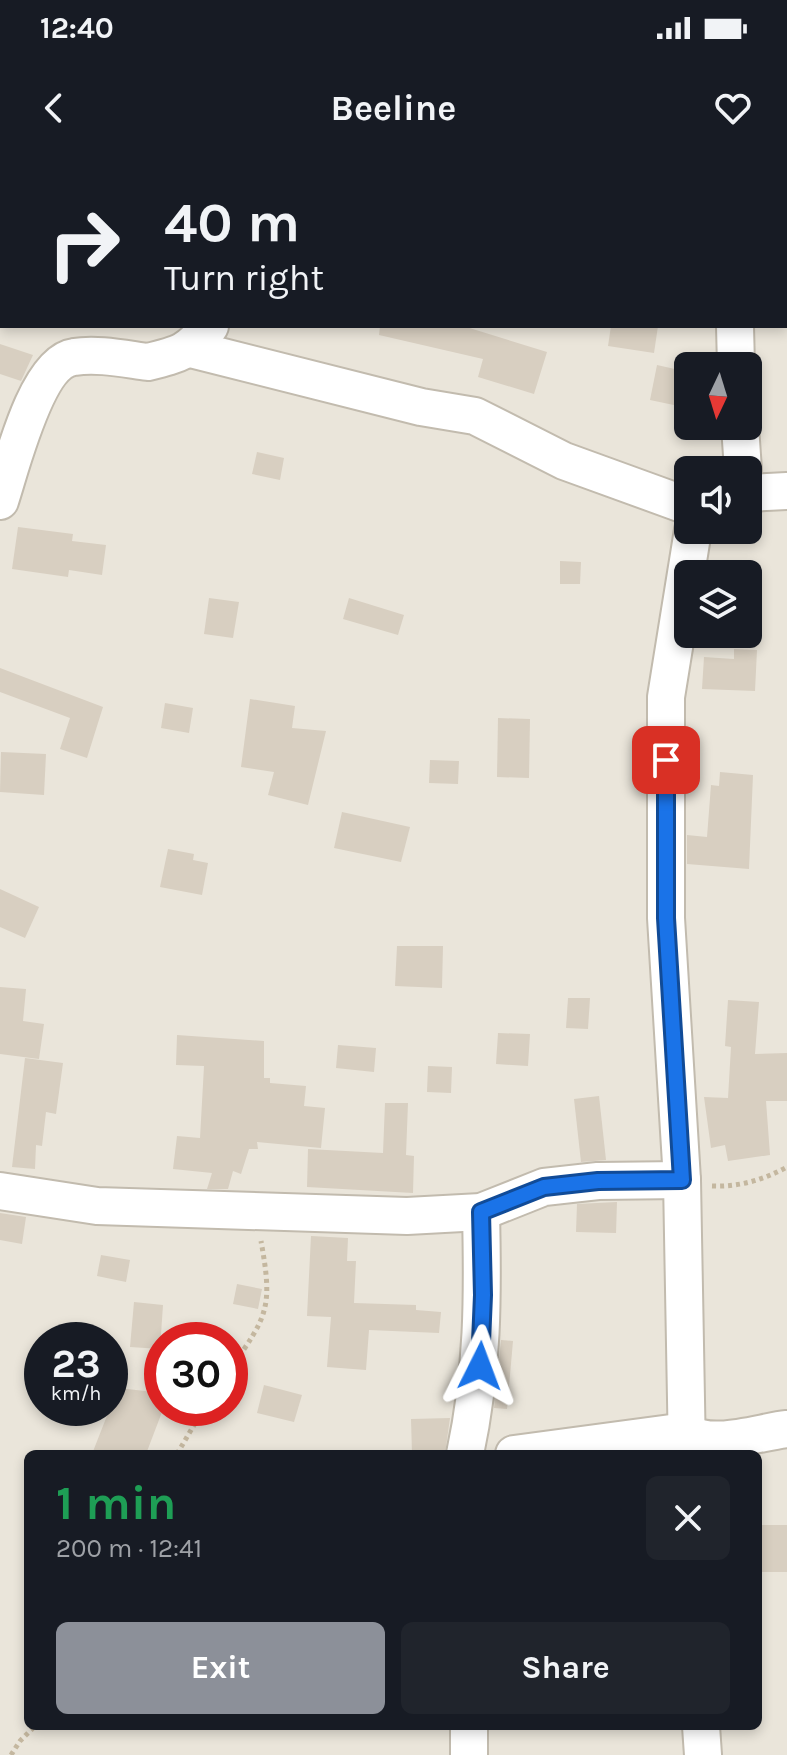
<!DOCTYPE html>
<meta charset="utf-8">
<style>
:root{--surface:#171b24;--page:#20242c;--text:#f1f3f6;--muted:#9ea1a6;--accent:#8c9099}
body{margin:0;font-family:Karla,sans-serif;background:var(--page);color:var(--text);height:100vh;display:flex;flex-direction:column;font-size:30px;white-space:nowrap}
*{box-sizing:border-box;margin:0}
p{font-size:26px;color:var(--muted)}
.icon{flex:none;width:44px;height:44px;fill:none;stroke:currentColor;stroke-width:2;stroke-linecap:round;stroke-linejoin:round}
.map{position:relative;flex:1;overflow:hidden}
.details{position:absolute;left:24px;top:1290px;width:738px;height:280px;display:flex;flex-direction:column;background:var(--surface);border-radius:12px;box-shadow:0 4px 12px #0003}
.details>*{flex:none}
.hud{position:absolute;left:0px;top:0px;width:788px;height:168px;box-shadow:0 4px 12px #0003;background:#171b24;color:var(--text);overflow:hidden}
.needle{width:52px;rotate:184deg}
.tools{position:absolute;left:674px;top:192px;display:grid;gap:16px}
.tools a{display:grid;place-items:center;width:88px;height:88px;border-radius:12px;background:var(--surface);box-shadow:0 4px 12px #0003;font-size:40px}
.speed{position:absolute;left:24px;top:1162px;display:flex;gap:16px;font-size:40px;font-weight:700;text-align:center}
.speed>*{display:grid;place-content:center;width:104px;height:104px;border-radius:50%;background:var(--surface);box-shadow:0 4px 12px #0003;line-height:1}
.speed small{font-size:20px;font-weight:400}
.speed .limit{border:12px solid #d22;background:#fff;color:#111}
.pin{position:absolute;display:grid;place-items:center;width:68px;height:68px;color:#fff;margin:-34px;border-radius:16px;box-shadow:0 4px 12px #0006}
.me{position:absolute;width:88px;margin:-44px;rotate:3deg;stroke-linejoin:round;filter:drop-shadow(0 0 6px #0008)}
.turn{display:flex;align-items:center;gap:28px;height:168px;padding:0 32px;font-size:36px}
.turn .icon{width:104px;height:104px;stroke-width:2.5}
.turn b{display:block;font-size:56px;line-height:68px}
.round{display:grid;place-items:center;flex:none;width:84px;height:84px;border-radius:12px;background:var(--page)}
.summary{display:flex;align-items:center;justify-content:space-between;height:136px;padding:0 32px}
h1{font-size:48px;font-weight:700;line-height:60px;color:#1e9e55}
.cta{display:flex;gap:16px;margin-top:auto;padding:16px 32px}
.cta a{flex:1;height:92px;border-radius:12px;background:var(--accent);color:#fff;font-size:32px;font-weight:700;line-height:92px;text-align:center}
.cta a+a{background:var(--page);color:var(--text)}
.status{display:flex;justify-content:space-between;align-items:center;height:56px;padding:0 40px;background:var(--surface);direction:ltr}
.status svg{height:22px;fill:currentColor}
header{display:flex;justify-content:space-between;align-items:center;height:104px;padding:0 32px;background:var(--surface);font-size:36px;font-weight:700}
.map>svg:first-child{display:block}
</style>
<div class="status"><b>12:40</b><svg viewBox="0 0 49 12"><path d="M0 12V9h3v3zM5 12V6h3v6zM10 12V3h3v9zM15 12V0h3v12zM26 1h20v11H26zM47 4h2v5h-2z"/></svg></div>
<header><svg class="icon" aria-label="back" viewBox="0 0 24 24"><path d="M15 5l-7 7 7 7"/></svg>Beeline<svg class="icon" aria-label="heart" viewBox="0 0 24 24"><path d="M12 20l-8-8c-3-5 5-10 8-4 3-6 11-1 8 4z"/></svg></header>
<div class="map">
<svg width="787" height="1595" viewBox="0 0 787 1595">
<rect width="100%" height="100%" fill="#f6f3ec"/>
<path fill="#eae5da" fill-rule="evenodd" d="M0,0H787V1595H0ZM2,2H786V166H2ZM688,206H748V266H688ZM688,310H748V370H688ZM688,414H748V474H688ZM42,1180H110V1248H42ZM162,1180H230V1248H162ZM28,1294H758V1566H28Z"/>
<g fill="#d8cfc1">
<path d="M380,166H463L547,192L534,234L478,217L483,199L379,175Z"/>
<path d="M611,166H658L654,193L608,186Z"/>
<path d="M0,184L33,195L21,221L0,214Z"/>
<path d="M657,205L688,212V248L650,240Z"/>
<path d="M257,292L284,298L280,320L252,314Z"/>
<path d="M18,367L73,374L72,381L106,385L102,415L69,410L68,417L12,409Z"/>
<path d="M560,401L581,402L580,424H560Z"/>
<path d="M209,438L239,442L233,478L204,474Z"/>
<path d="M349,438L404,455L398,475L343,459Z"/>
<path d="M734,489L757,490L755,531L702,529L704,497L734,499Z"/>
<path d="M0,508L103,547L87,598L60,589L70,558L0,532Z"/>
<path d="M250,539L295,546L292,568L326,571L308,645L268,635L274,612L241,607Z"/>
<path d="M165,543L193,548L189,573L161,568Z"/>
<path d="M498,558L530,559L529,618L497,617Z"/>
<path d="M1,592L46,594L44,635L0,632Z"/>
<path d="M430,600L459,601L458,624L429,623Z"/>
<path d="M720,612L753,615L749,709L687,704V675L707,677L711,625L719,626Z"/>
<path d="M342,652L410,667L401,702L334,688Z"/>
<path d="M168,689L194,694L193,700L208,703L202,735L160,727Z"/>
<path d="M0,729L39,747L25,778L0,767Z"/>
<path d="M397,786H443L442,828L395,826Z"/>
<path d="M0,827L26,829L23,861L44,864L39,899L0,894Z"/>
<path d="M568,838H590L588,869L566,868Z"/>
<path d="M728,840L759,842L755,894L787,893V941H766L770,995L728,1001L725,985L711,988L704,937L728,938L731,887L725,886Z"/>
<path d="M498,873L530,874L528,906L496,904Z"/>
<path d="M177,875L264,881V918H270V923L306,926L304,946L325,948L321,988L257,982L258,989H249L241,1014L233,1011L228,1029H207L212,1013L173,1009L177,976L200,978L204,906L176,905Z"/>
<path d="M338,885L376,888L374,912L336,908Z"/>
<path d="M25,898L63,903L56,954L46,952L42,986L36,985L35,1009L12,1007Z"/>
<path d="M428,906L452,907L451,933L427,932Z"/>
<path d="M599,936L606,1000L581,1002L574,939Z"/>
<path d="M385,943H408L406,995L414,996L413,1033L307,1027L308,989L383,993Z"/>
<path d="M617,1042L616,1073L576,1072L577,1044Z"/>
<path d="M0,1053L26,1057L22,1084L0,1080Z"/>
<path d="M311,1076L348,1078L347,1101H356L354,1143L416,1145V1150L441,1152L439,1173L369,1170L366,1210L327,1207L331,1157L307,1156Z"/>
<path d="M101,1095L130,1100L126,1122L97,1116Z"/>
<path d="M237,1124L262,1129L258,1149L233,1144Z"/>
<path d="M134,1142L163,1145L160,1189L130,1187Z"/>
<path d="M501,1180L513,1181L507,1249L494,1248Z"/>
<path d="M264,1225L302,1235L294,1262L257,1253Z"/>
<path d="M110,1227L162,1233V1252L146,1294H92L110,1248Z"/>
<path d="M450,1258L445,1294H412L411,1259Z"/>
<rect x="758" y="1365" width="29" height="47"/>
</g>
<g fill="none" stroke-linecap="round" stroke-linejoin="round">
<g stroke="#c2bbae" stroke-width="40">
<g id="minor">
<path d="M262,2V0"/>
<path d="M754,2V0"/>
<path d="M786,91H787"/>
<path d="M735,166L736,206"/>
<path d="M191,189L421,247L475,256L564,301L688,346"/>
<path d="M740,266L743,310"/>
<path d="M748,333L787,331"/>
<path d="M0,341C11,308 36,202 74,197C97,193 125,199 148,202C181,194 188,192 210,166"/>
<path d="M0,1031L97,1046L407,1056L481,1052L544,1027L598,1021L682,1020"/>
<path d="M465,1294C483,1210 483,1137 481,1052"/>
<path d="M514,1294L686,1271C710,1290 759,1272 787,1269"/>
<path d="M687,1294L682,1020L666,758V537L693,370"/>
<path d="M701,1566L703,1595"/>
<path d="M469,1595V1566"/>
</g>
</g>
<g stroke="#c4b79f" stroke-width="5" stroke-dasharray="4 4" stroke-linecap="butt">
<path d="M712,1026C739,1027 763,1020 787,1007"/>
<path d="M230,1209C268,1156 273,1147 261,1081"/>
<path d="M177,1294L204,1248"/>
<path d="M11,1595L20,1581L35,1566"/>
</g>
<use href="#minor" stroke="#fff" stroke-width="36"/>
</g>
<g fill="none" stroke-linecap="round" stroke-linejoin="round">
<g stroke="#114b97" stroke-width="20">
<path id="route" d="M480,1206L483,1135L481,1052L544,1027L598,1021L682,1020L666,758V600"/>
</g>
<use href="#route" stroke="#1a73e8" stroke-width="14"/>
</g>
</svg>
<div class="tools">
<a><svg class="needle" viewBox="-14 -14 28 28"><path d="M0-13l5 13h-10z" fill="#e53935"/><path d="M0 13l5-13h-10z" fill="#9ea1a6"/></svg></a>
<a><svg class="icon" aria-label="sound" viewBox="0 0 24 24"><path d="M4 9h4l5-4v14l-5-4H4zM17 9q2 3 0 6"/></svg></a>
<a><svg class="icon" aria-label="layers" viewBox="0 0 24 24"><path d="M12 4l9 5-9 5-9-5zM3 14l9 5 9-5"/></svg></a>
</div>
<div class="speed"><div>23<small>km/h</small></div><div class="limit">30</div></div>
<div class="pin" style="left:666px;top:600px;background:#d93025"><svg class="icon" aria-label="arrive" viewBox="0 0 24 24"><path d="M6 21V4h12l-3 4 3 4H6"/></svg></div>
<svg class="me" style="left:480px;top:1206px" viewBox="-20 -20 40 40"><path d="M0-17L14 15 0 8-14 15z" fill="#1a73e8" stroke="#fff" stroke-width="4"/></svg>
<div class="hud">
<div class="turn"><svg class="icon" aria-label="right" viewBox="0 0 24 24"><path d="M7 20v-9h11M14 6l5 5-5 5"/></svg><div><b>40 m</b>Turn right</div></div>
</div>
<section class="details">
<div class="summary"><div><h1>1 min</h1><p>200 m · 12:41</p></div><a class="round"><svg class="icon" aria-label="close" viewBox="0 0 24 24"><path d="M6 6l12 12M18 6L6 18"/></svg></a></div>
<div class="cta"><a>Exit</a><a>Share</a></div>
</section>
</div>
